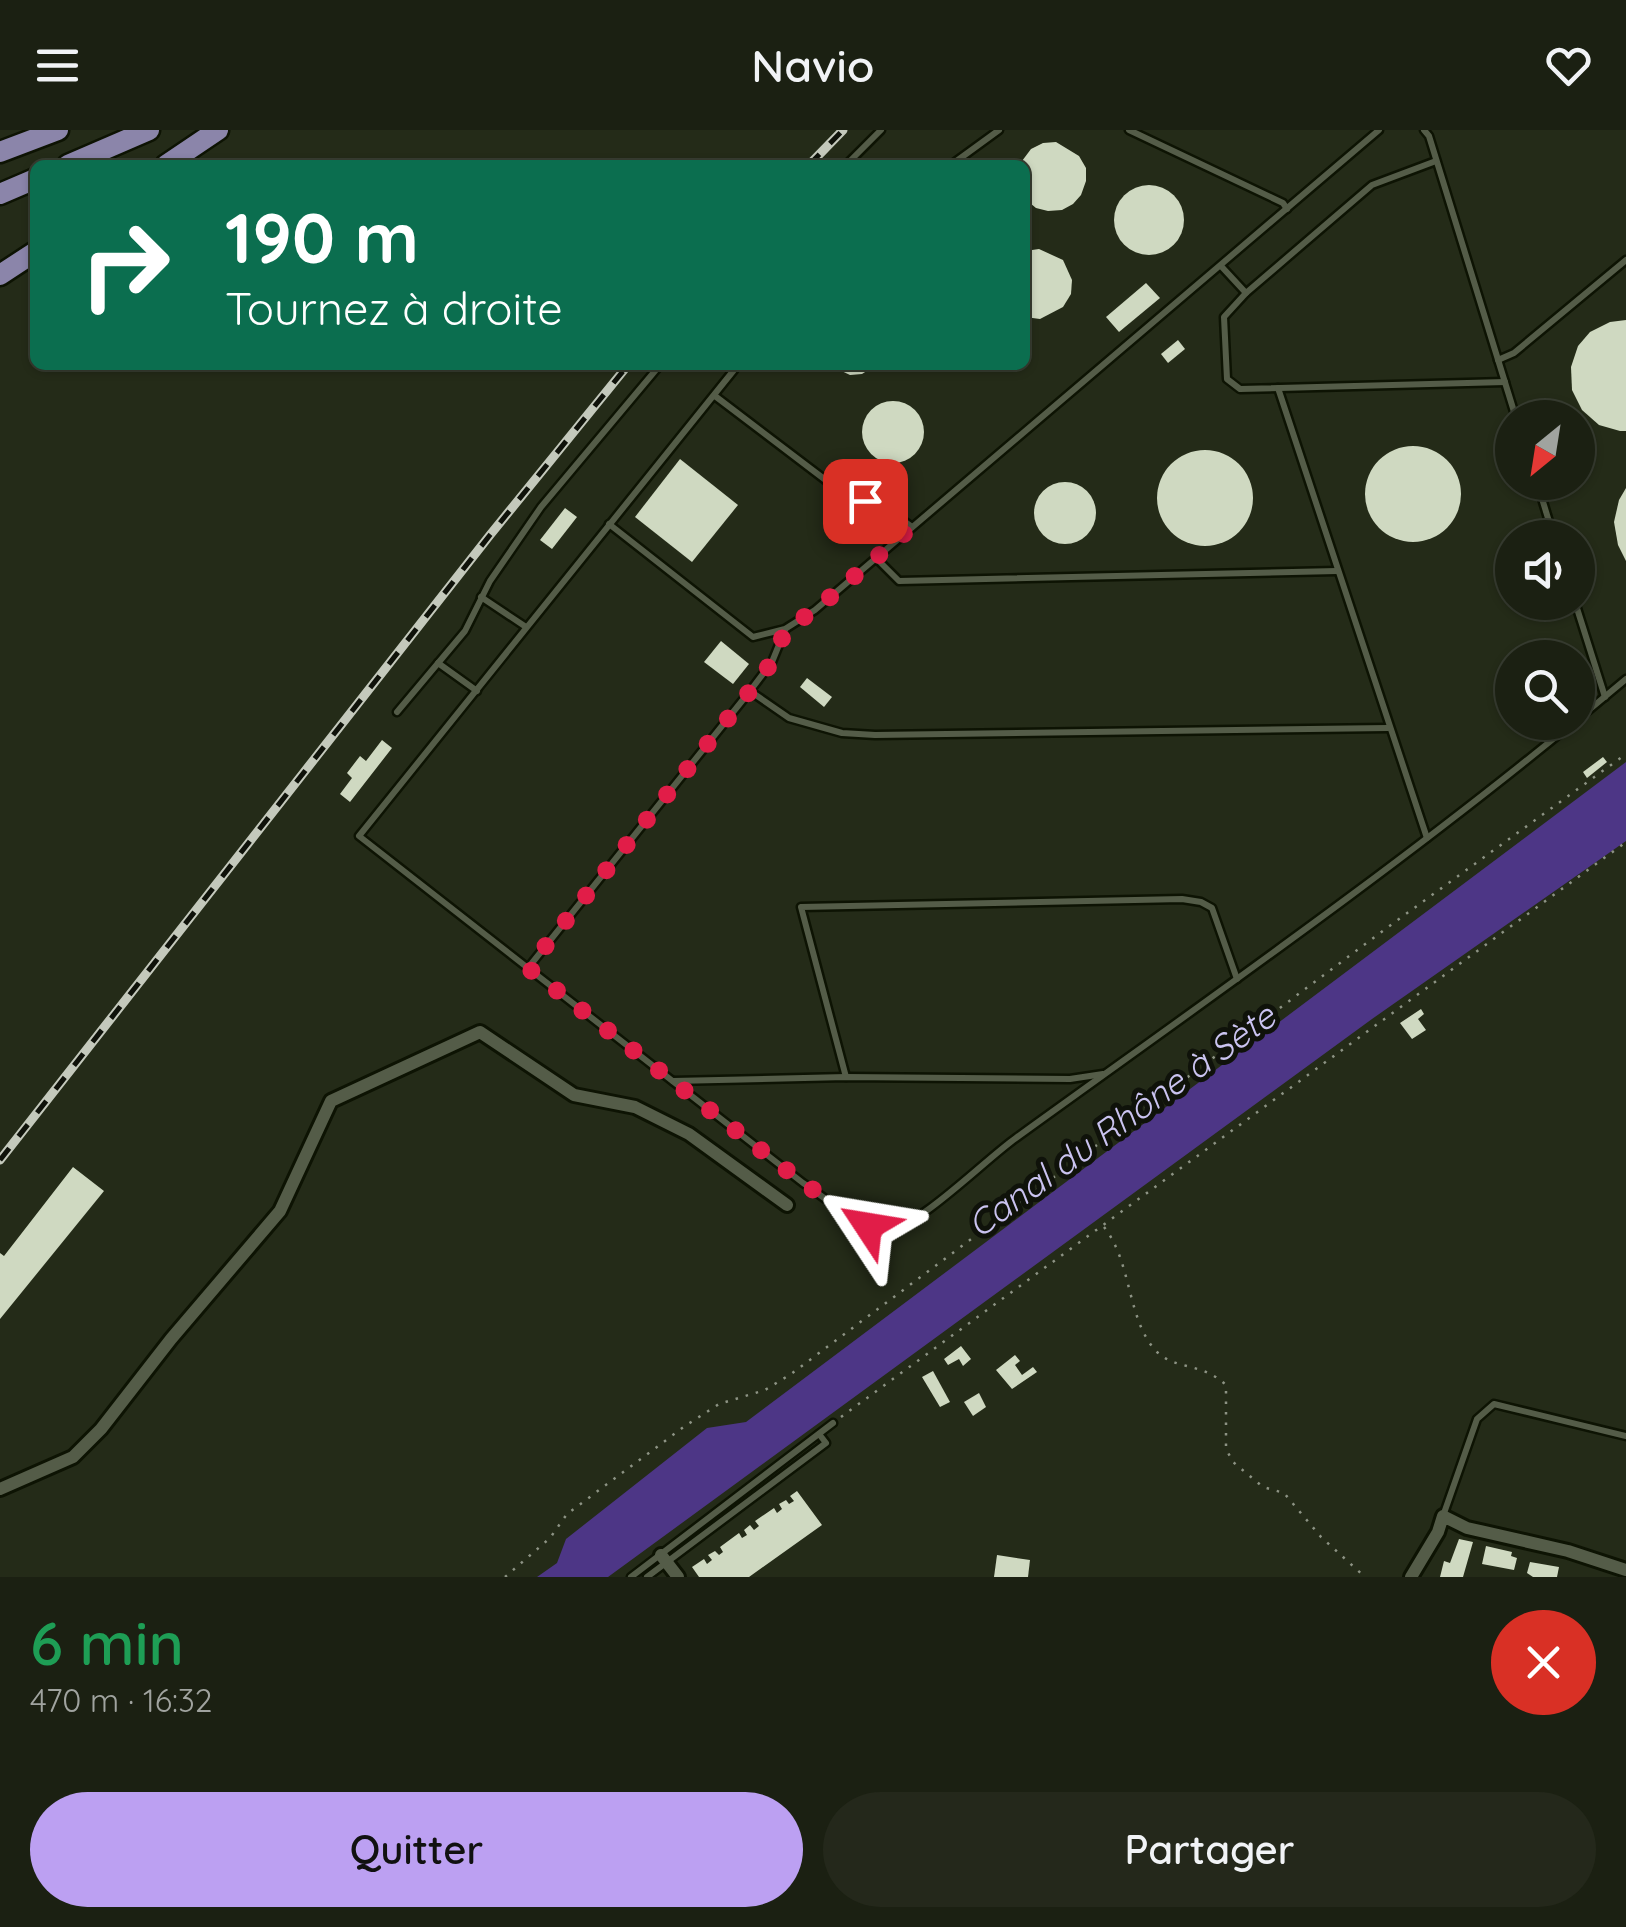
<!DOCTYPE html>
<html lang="fr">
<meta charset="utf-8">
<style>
:root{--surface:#1b2012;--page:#24281b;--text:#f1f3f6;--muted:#a0a39f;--line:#393e32;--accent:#bca0f2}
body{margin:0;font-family:Quicksand,sans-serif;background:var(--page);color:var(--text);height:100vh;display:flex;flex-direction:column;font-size:38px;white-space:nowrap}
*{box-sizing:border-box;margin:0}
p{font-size:32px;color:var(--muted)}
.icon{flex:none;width:55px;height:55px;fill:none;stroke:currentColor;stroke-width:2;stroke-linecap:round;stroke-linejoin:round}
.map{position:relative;height:1447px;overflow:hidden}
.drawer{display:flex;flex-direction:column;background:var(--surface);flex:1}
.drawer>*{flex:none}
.top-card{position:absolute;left:30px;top:30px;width:1000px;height:210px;border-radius:15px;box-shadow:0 2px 8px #0004,0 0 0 2px var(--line);background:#0b6e4f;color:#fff;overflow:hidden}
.needle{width:65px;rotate:210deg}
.controls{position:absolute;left:1495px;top:270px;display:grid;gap:20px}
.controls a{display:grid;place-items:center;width:100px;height:100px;border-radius:50%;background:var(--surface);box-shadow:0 2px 8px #0004,0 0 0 2px var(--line);font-size:50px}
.pin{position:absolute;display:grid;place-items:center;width:85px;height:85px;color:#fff;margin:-42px;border-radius:20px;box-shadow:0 5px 15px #0006}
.me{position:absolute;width:110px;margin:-55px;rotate:303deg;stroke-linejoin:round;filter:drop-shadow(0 0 8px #0008)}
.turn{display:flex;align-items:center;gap:35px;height:210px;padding:0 30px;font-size:45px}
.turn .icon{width:130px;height:130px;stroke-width:2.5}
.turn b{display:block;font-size:70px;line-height:85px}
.round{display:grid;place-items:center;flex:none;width:105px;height:105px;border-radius:52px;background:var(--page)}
.overview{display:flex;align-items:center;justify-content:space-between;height:170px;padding:0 30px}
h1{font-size:60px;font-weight:600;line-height:75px;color:#1e9e55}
.button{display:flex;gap:20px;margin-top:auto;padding:20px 30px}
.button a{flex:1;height:115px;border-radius:60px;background:var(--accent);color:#111;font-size:40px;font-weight:600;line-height:115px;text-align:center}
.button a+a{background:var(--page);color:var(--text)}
header{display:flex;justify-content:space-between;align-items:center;height:130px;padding:0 30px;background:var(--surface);font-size:45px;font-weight:600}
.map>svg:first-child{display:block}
</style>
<header><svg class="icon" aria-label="menu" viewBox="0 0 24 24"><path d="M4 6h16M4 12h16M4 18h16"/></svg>Navio<svg class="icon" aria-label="heart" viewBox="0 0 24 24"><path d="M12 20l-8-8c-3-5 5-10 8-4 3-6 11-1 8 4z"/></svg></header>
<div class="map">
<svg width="1626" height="1447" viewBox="0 0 1626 1447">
<rect width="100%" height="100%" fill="#242b18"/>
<path fill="#4d3686" d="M1626,632V711L1372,889L608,1447H537L557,1433L566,1409L707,1298L746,1292Z"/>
<g fill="#cfd9c1">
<path d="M1056,12L1079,26L1086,38V51L1081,65L1073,74L1062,80L1048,81L1036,78L1025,69V35H1019L1031,19L1043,13Z"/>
<circle cx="1149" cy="90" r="35"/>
<path d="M1039,119L1063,130L1072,150L1071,164L1063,177L1040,189L1025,187V121Z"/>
<path d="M1146,153L1160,168L1119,202L1106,187Z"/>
<path d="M1626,190V301H1620L1599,295L1582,280L1572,260L1571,237L1578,216L1590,202L1610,192Z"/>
<path d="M1178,210L1185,219L1168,233L1161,224Z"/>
<path d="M829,235H876L862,244L850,245Z"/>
<circle cx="893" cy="302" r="31"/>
<circle cx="1413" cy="364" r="48"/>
<circle cx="1205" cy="368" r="48"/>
<path d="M680,329L738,375L692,432L635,387Z"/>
<circle cx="1065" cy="383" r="31"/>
<path d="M1626,358V431L1618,415L1614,392L1619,370Z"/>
<path d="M565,378L577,387L552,419L540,410Z"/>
<path d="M721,511L749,534L733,554L704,532Z"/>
<path d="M807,548L832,567L824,577L800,557Z"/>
<path d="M382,610L392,618L350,672L340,664L352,648L347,643L360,626L366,631Z"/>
<path d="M1603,627L1607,632L1587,648L1583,642Z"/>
<path d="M1421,879L1424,884L1418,889L1426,900L1412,909L1400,893Z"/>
<path d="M73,1037L104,1061L0,1189V1123L4,1126Z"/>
<path d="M961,1216L971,1229L963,1236L959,1229L948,1235L944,1229Z"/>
<path d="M1015,1225L1020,1231L1015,1235L1022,1245L1033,1237L1037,1242L1012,1259L996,1240Z"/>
<path d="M933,1241L950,1272L940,1277L922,1247Z"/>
<path d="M979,1263L986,1277L973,1286L964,1272Z"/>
<path d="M797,1361L822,1395L749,1447H699L692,1437L704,1429L707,1434L712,1430L708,1425L715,1421L719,1425L723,1422L720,1417L739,1403L742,1408L747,1405L744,1400L750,1395L754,1400L759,1396L755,1391L774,1378L777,1383L782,1379L779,1374L786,1370L789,1374L794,1371L790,1366Z"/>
<path d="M1459,1409L1473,1412L1463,1447H1440L1444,1431L1450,1433Z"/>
<path d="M1486,1416L1512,1422L1511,1426L1517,1428L1514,1440L1482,1434Z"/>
<path d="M997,1425L1030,1430L1028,1447H994Z"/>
<path d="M1530,1432L1559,1437L1557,1447H1533L1527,1443Z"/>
</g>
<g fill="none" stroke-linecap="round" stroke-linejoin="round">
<g stroke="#0d1303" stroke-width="11">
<g id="lane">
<path d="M1129,0L1283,73L1287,79"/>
<path d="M1424,0L1429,6L1516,288"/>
<path d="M1436,31L1372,55L1246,163L1224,187L1227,249L1240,259L1505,252"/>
<path d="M846,35L881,0"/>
<path d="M951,35L999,0"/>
<path d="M1221,136L1246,163"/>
<path d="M1498,230L1514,223L1626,130"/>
<path d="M738,235L359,706L803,1053C823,1066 865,1102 888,1100C919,1097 986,1029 1016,1008C1204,872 1394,740 1574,592"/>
<path d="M1278,258L1427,708"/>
<path d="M715,266L840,361L890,381L912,397"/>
<path d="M1537,352L1554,408"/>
<path d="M609,394L753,507L785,499L815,480L1379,0"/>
<path d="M876,428L899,451L1337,441"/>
<path d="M481,467L526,497"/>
<path d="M1575,472L1605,567"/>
<path d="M785,500L772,532L750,561L789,588L842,603L875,605L1388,598"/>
<path d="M438,533L477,561"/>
<path d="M397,582L465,501L490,451L541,377L660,235"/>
<path d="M1578,589L1626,549"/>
<path d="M528,838L750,561"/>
<path d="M846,947L801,777L1182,769L1201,772L1212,778L1237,849"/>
<path d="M673,951L846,947L1070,949L1103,944"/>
<path d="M1443,1386L1477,1289L1494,1274L1626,1306"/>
<path d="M631,1447L833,1293"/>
<path d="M647,1447L826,1313L819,1304"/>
</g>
</g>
<g stroke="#0d1303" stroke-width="18">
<g id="street">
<path d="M0,1359L73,1327L101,1299L171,1209L280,1081L331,971L480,902L574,965L635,977L689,1004L787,1075"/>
<path d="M661,1425L678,1447"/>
<path d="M1411,1447L1438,1402L1443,1386L1467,1398L1568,1421L1626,1440"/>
</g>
</g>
<g stroke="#0d1303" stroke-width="25">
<g id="primary">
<path d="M0,22L58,0"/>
<path d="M68,35L149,0"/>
<path d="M166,35L218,0"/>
<path d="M0,64L35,49"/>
<path d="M0,145L35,122"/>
</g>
</g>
<g stroke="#8d9384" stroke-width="2.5" stroke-dasharray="2.5 8" stroke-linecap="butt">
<path d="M1104,1097C1132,1132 1127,1190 1156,1221C1174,1240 1202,1232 1226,1255V1319L1233,1332L1263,1357L1284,1363L1321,1407L1365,1447"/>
<path d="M841,1287L1626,712"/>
<path d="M505,1447L550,1408L567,1384L685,1296L719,1274L765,1260L791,1244L1388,797L1626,624"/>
</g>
<use href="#lane" stroke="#545c48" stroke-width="6"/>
<use href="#street" stroke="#545c48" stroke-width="12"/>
<use href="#primary" stroke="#8b85aa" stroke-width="20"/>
<g stroke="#c4c9bc" stroke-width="9">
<g id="rail">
<path d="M809,35L843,0"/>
<path d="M0,1030L490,405L628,235"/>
</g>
</g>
<use href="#rail" stroke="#0f120a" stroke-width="5" stroke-dasharray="15" stroke-linecap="butt"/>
</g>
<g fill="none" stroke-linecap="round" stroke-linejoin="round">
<path stroke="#e11d48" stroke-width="18" stroke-dasharray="0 32.4" d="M865,371L890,381L912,397L815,480L786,499L772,532L750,561L528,838L803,1053L868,1096"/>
</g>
<g text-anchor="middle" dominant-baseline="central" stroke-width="10" stroke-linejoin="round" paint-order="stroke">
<g font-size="35" font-style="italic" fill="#cac3f0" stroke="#0f120a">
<text transform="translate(1121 990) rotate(-36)">Canal du Rhône à Sète</text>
</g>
</g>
</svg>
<div class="controls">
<a><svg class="needle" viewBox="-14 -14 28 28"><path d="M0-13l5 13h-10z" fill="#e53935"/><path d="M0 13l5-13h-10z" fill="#a0a39f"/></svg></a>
<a><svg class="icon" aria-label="sound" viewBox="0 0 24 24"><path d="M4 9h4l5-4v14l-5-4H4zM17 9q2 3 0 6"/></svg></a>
<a><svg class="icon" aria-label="search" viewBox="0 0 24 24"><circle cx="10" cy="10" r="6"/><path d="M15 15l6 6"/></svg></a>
</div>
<div class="pin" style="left:865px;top:371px;background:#d93025"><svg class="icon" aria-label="arrive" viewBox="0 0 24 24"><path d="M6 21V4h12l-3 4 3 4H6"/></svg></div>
<svg class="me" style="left:868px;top:1096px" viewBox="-20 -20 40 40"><path d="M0-17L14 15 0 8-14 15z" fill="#e11d48" stroke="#fff" stroke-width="4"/></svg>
<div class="top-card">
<div class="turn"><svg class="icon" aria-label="right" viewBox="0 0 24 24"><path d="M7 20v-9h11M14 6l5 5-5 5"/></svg><div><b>190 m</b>Tournez à droite</div></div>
</div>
</div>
<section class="drawer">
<div class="overview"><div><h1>6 min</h1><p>470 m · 16:32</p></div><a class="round" style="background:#d93025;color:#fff"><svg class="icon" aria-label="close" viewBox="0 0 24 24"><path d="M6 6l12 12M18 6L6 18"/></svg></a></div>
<div class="button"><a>Quitter</a><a>Partager</a></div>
</section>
